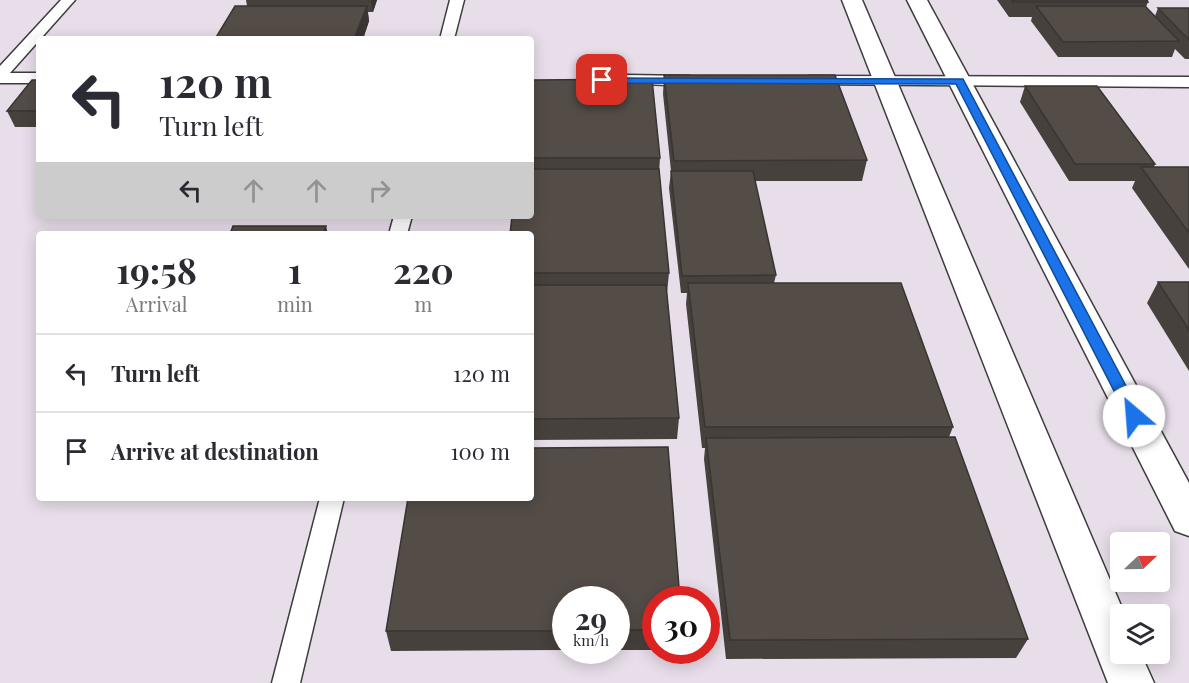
<!DOCTYPE html>
<style>
:root{--surface:#fff;--page:#f2f2f3;--text:#2b2b33;--muted:#7c7c81;--line:#e1e1e2}
body{margin:0;font-family:"Playfair Display",serif;background:var(--page);color:var(--text);height:100vh;display:flex;flex-direction:column;font-size:22px;white-space:nowrap}
*{box-sizing:border-box;margin:0}
p{font-size:20px;color:var(--muted)}
.icon{flex:none;width:33px;height:33px;fill:none;stroke:currentColor;stroke-width:2;stroke-linecap:round;stroke-linejoin:round}
.map{position:relative;flex:1;overflow:hidden}
.details{position:absolute;left:36px;top:231px;width:498px;height:270px;display:flex;flex-direction:column;background:var(--surface);border-radius:6px;box-shadow:0 3px 15px #0003}
.details>*{flex:none}
.hud{position:absolute;left:36px;top:36px;width:498px;height:183px;border-radius:6px;box-shadow:0 3px 15px #0003;background:#fff;color:var(--text);overflow:hidden}
.needle{width:39px;rotate:68deg}
.fabs{position:absolute;left:1110px;top:532px;display:grid;gap:12px}
.fabs a{display:grid;place-items:center;width:60px;height:60px;border-radius:6px;background:var(--surface);box-shadow:0 3px 15px #0003;font-size:30px}
.speed{position:absolute;left:552px;top:586px;display:flex;gap:12px;font-size:30px;font-weight:700;text-align:center}
.speed>*{display:grid;place-content:center;width:78px;height:78px;border-radius:50%;background:var(--surface);box-shadow:0 3px 15px #0003;line-height:1}
.speed small{font-size:15px;font-weight:400}
.speed .limit{border:9px solid #d22;background:#fff;color:#111}
.pin{position:absolute;display:grid;place-items:center;width:51px;height:51px;color:#fff;margin:-26px;border-radius:12px;box-shadow:0 3px 9px #0006}
.me{position:absolute;width:66px;margin:-33px;rotate:333deg;stroke-linejoin:round;filter:drop-shadow(0 0 4px #0008)}
.turn{display:flex;align-items:center;gap:21px;height:126px;padding:0 24px;font-size:27px}
.turn .icon{width:78px;height:78px;stroke-width:2.5}
.turn b{display:block;font-size:42px;line-height:51px}
.lanes{display:flex;align-items:center;height:57px;padding:0 24px;background:#0003;justify-content:center;gap:30px;direction:ltr}
.lanes .off{opacity:.35}
.eta{display:flex;justify-content:space-evenly;align-items:center;height:102px;text-align:center}
.eta b{font-size:36px;font-weight:700;line-height:42px}
ul{padding:0;list-style:none}
li{display:flex;align-items:center;gap:18px;height:78px;padding:0 24px;border-top:2px solid var(--line)}
li div{flex:1}
li b{display:block;font-size:22px}
li em{font-style:normal}
.map>svg:first-child{display:block}
</style>
<div class="map">
<svg width="1189" height="683" viewBox="0 0 1189 683">
<rect width="100%" height="100%" fill="#fffae8"/>
<path fill="#e8deea" fill-rule="evenodd" d="M0,0H1189V683H0ZM39,39H531V216H39ZM39,234H531V498H39ZM1120,543H1160V582H1120ZM566,600H616V651H566ZM656,600H706V651H656ZM1120,615H1160V654H1120Z"/>
<g fill="none" stroke-linecap="round" stroke-linejoin="round">
<g stroke="#3d3d3d" stroke-width="3">
<g id="lane">
<path d="M61,0H75L10,73H39V83H0V66Z"/>
<path d="M450,0H464L454,39H440Z"/>
<path d="M626,75L690,76L698,81L690,86L621,83L618,80Z"/>
<path d="M809,76L1189,77V87L804,84L801,81Z"/>
<path d="M394,216H412L407,234H389Z"/>
<path d="M320,498H344L300,683H272Z"/>
</g>
</g>
<g stroke="#3d3d3d" stroke-width="3">
<g id="street">
<path d="M842,0H862L1125,615H1120V654H1141L1154,683H1108Z"/>
<path d="M907,0H927L1189,483V536L1175,531Z"/>
</g>
</g>
<use href="#lane" fill="#fff" fill-rule="evenodd"/>
<use href="#street" fill="#fff" fill-rule="evenodd"/>
</g>
<g fill="#47413d">
<path d="M246,0H377L373,12H368L369,21L363,39H215L247,6Z"/>
<path d="M997,0H1147L1148,2L1146,7L1155,16L1158,8H1189V59H1185L1175,49L1172,57H1058L1031,21L1032,17H1009Z"/>
<path d="M664,75L867,160L862,181H755L776,275L774,283L953,427L949,437L1028,639L1016,658L726,659L704,459L705,448H702L686,304L687,293H681L669,188L671,171L663,94Z"/>
<path d="M39,80V127H15L7,111Z"/>
<path d="M531,80L660,158L659,174L669,273L667,293L679,418L677,439L531,440V234L512,219H474L473,216H531Z"/>
<path d="M1025,86L1155,164L1154,167H1189V269L1132,188L1135,181H1069L1020,102Z"/>
<path d="M1158,282H1189V371L1147,303Z"/>
<path d="M668,447L680,600H656V650H616V600H566V650L391,651L386,631L408,498H531V448Z"/>
</g>
<g fill="#3a3532">
<path d="M371,0H377L373,12Z"/>
<path d="M367,6L369,21L363,39H354Z"/>
<path d="M326,226L328,234H323Z"/>
</g>
<g fill="#534c47" stroke="#3a3532" stroke-width="1.5">
<path d="M1012,0H1147L1148,2H1013Z"/>
<path d="M235,6H367L354,39H215Z"/>
<path d="M1036,6H1145L1179,41L1063,42Z"/>
<path d="M1158,8H1189V40Z"/>
<path d="M664,75H835L867,160L674,161Z"/>
<path d="M652,79L660,158H531V80Z"/>
<path d="M32,80H39V111H7Z"/>
<path d="M1025,86H1097L1155,164H1075Z"/>
<path d="M1141,167H1189V233Z"/>
<path d="M531,169H659L669,273H531V234H510L512,216H531Z"/>
<path d="M671,171H753L776,275L682,276Z"/>
<path d="M233,226H326L323,234H230Z"/>
<path d="M1158,282H1189V330Z"/>
<path d="M688,283H901L953,427H705Z"/>
<path d="M531,285H666L679,418L531,419Z"/>
<path d="M955,437L1028,639L730,640L706,438Z"/>
<path d="M668,447L680,600H656V630H616V600H566V631H386L408,498H531V448Z"/>
</g>
<path fill="#1a73e8" stroke="#114b97" stroke-width="1.5" d="M598,78L963,79L1142,416L1140,419H1129L1127,416L956,84L602,83L597,80Z"/>
</svg>
<div class="fabs">
<a><svg class="needle" viewBox="-14 -14 28 28"><path d="M0-13l5 13h-10z" fill="#e53935"/><path d="M0 13l5-13h-10z" fill="#7c7c81"/></svg></a>
<a><svg class="icon" aria-label="layers" viewBox="0 0 24 24"><path d="M12 4l9 5-9 5-9-5zM3 14l9 5 9-5"/></svg></a>
</div>
<div class="speed"><div>29<small>km/h</small></div><div class="limit">30</div></div>
<div class="pin" style="left:602px;top:80px;background:#d93025"><svg class="icon" aria-label="arrive" viewBox="0 0 24 24"><path d="M6 21V4h12l-3 4 3 4H6"/></svg></div>
<svg class="me" style="left:1134px;top:416px" viewBox="-20 -20 40 40"><circle r="19" fill="#fff"/><path d="M0-13L10 11 0 6-10 11z" fill="#1a73e8"/></svg>
<div class="hud">
<div class="turn"><svg class="icon" aria-label="left" viewBox="0 0 24 24"><path d="M17 20v-9H6M10 6l-5 5 5 5"/></svg><div><b>120 m</b>Turn left</div></div>
<div class="lanes"><svg class="icon" aria-label="left" viewBox="0 0 24 24"><path d="M17 20v-9H6M10 6l-5 5 5 5"/></svg><svg class="icon off" aria-label="ahead" viewBox="0 0 24 24"><path d="M12 20V5M6 11l6-6 6 6"/></svg><svg class="icon off" aria-label="ahead" viewBox="0 0 24 24"><path d="M12 20V5M6 11l6-6 6 6"/></svg><svg class="icon off" aria-label="right" viewBox="0 0 24 24"><path d="M7 20v-9h11M14 6l5 5-5 5"/></svg></div>
</div>
<section class="details">
<div class="eta">
<div><b>19:58</b><p>Arrival</p></div>
<div><b>1</b><p>min</p></div>
<div><b>220</b><p>m</p></div>
</div>
<ul>
<li><svg class="icon" aria-label="left" viewBox="0 0 24 24"><path d="M17 20v-9H6M10 6l-5 5 5 5"/></svg><div><b>Turn left</b></div><em>120 m</em></li>
<li><svg class="icon" aria-label="arrive" viewBox="0 0 24 24"><path d="M6 21V4h12l-3 4 3 4H6"/></svg><div><b>Arrive at destination</b></div><em>100 m</em></li>
</ul>
</section>
</div>
